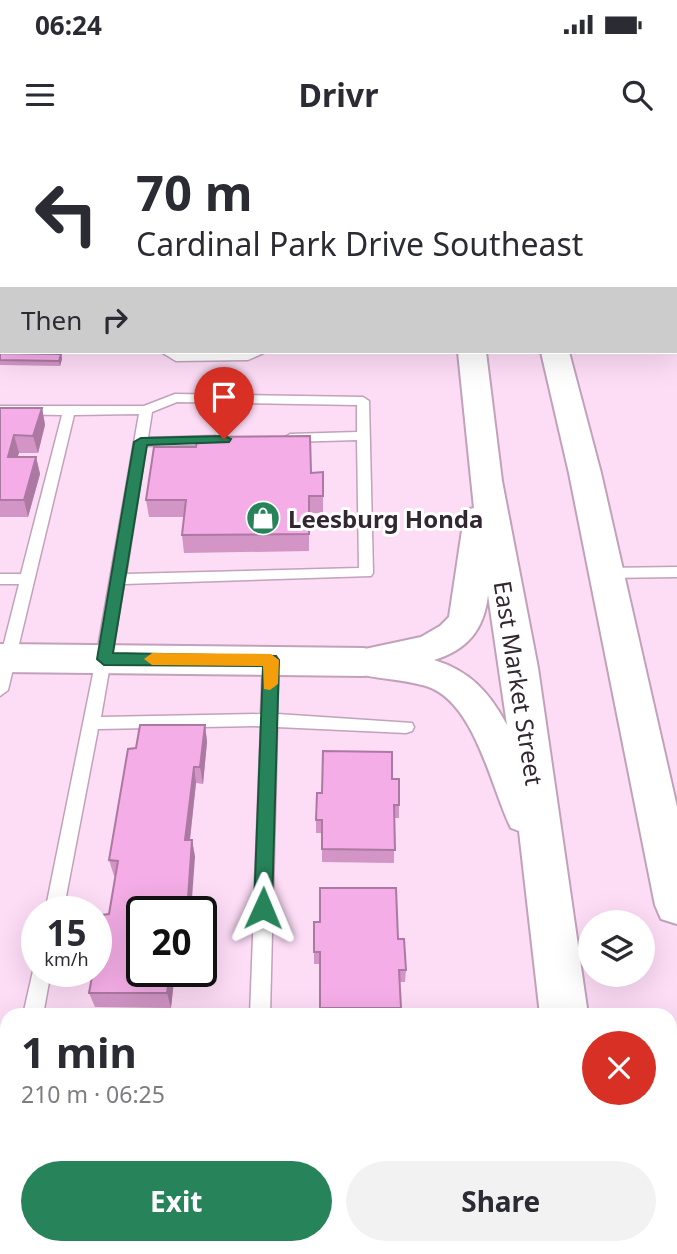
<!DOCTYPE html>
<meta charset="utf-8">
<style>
:root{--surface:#fff;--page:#f2f2f3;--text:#2b2b33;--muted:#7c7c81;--accent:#27835a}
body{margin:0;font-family:"Noto Sans",sans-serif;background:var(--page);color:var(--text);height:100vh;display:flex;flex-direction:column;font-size:26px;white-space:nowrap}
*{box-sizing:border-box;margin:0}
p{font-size:23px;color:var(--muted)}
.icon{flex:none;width:38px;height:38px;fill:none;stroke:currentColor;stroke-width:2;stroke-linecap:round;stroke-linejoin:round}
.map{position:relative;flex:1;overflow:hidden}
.side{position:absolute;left:0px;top:868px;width:677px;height:247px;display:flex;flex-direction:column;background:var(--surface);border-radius:21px 21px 0 0;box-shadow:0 7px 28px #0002}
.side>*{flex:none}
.guide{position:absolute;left:0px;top:0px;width:677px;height:214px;box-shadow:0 7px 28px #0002;background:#fff;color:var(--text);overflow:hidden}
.controls{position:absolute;left:578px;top:770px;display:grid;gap:14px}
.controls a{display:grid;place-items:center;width:77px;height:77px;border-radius:50%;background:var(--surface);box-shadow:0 7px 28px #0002;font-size:35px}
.speed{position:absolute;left:21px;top:756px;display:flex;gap:14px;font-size:35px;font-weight:700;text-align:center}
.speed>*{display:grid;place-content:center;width:91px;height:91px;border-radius:50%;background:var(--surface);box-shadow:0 7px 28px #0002;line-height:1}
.speed small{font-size:18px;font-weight:400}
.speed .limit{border:4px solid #111;border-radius:10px;background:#fff;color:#111}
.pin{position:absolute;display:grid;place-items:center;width:60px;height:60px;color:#fff;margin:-72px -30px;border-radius:50% 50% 50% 0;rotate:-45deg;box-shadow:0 0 7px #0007}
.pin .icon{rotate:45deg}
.me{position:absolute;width:77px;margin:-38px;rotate:1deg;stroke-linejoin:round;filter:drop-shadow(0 0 5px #0008)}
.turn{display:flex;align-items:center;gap:24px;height:147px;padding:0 21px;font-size:32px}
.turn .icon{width:91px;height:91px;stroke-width:2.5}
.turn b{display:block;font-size:49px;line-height:60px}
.then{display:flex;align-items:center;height:66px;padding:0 21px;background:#0003;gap:14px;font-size:26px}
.round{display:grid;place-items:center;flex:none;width:74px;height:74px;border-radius:37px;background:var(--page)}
.overview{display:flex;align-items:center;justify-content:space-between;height:119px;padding:0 21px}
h1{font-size:42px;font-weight:700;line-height:52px}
.button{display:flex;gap:14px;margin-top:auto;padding:14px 21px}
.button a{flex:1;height:80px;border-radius:42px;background:var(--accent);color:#fff;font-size:28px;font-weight:700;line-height:80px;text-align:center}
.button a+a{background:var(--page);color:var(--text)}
.status{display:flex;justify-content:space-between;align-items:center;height:49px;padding:0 35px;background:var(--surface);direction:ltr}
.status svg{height:19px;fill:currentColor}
header{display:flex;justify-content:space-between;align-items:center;height:91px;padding:0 21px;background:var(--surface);font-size:32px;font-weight:700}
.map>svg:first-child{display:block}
</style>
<div class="status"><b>06:24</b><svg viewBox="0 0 49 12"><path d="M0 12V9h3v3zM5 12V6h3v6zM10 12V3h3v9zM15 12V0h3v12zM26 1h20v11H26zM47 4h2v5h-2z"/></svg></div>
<header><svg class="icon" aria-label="menu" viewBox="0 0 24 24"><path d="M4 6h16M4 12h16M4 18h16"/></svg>Drivr<svg class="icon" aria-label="search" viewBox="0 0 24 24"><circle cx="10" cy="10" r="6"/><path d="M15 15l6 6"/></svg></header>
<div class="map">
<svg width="677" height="1114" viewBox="0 0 677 1114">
<rect width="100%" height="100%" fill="#fddcf6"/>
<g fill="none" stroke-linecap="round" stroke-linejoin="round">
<g stroke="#c1a2ba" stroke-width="3">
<g id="lane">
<path d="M134,0H144L134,2Z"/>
<rect x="181" y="0" width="10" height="2"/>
<rect x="0" y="32" width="2" height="6"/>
<rect x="0" y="99" width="2" height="6"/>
<rect x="0" y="205" width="2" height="6"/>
<path d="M161,212H266L248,220L176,221Z"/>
<path d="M175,254L363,257L369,261L373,433L371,436L124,444L101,577L261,574L263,520L271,514L279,520L277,574L412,583L414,587L412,591L406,593L277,587L270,875H250L261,586L98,589L63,772H45L96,519L139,274L74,275L8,550L0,556V519L19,444H0V434H21L62,275L0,274V266H144ZM177,262L357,265V292L290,294L284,298L290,302L357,300L359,428L126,434L146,306L215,304L221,300L215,296L148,298L152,272Z"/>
<path d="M677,427V437L606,438L599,433L606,428Z"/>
<path d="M37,824V831H51L43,875H23L33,831Z"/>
<rect x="0" y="988" width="7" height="20"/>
<rect x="382" y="1108" width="22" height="6"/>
</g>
</g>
<g stroke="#c1a2ba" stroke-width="4">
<path id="secondary" d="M0,504L364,508L377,512L383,522L377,532L364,536L0,532Z"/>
</g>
<g stroke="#c1a2ba" stroke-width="4">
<g id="highway">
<rect x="433" y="0" width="22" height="2"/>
<rect x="499" y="0" width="22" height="2"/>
<rect x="624" y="0" width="22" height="2"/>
<path d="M458,212H486L502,341L538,528L588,875H540L519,691L511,688C491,648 475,561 426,546C402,539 375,539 351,532L345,522L351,512L421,497L440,486L449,477L464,377L469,369L474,368ZM488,455L507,585C489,552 470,531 434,520C467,510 484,490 488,455Z"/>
<path d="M541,212H569L601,333L677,667V784L661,779L655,765L569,333Z"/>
<path d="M566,1108H620L621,1114H567Z"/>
</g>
</g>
<use href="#lane" fill="#fff" fill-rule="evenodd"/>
<use href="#secondary" fill="#fff" fill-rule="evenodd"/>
<use href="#highway" fill="#fff" fill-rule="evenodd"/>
</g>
<g fill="#d295c6">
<path d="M0,0H64V2H2V6H0Z"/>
<rect x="0" y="139" width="2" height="52"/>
<path d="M0,213L61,214L62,219L60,226L0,225Z"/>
<path d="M0,268H42L45,285L38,313H19L17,317H36L40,334L28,377H0Z"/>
<path d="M323,332V373H309V411L184,413L182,395L184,377H149L146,360L311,333Z"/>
<path d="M205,585L207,602L203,644L196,643L190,700H192L195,717L142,831H175L171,868L95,867L89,853L109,774L115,736H114L109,720L136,608Z"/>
<path d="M392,639L399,665V678H394V723L322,722V693H316V680L322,653Z"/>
<path d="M314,782L398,799L406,830L405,842H400V875H320V824H314Z"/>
</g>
<g fill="#ab79a1">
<path d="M61,214L62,219L60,226L59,221Z"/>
<path d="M42,268L45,285L38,313L33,296Z"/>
<path d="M14,295L19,313L12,334L8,317Z"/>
<path d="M36,317L40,334L28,377L24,360Z"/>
<path d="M205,585L207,602L203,644L200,627Z"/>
<path d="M194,627L196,643L188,716L185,700Z"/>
<path d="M192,700L195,717L191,772H187Z"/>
<path d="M170,831H175L171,868L167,853Z"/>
</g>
<g fill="#f4ade6" stroke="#ab79a1" stroke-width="2">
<rect x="0" y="139" width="2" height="36"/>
<path d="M0,213L61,214L59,221L0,220Z"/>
<path d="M0,268H42L33,296L14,295L8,317H36L24,360H0Z"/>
<path d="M310,296L311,333L323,332V356H309V394L182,395L186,360H146L154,307H196L197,297Z"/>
<path d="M140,585H205L200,627H194L185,700H192L187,772H142V831H170L167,853H89L93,831H96V810L102,775L109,774L118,721L109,720L128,609L136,608Z"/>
<path d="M323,611L392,612V639H399V665H394L395,710L322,709V680H316L317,653H322Z"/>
<path d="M320,748H396L398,799H404L406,830H399L401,868H320V812H314V782H320Z"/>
<path d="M0,1056H7V1108H308V1114H0Z"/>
</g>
<path fill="#27835a" stroke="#19553a" stroke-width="2" d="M224,296L231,299L229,302L147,305L113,513L276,516L279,520L272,768L270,774L263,776L257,774L254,768L263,526L104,525L97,519L134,302L141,298Z"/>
<path fill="#f59e0b" d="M152,513L271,514L279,520L278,544L270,550L264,549L263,526L152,525L144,519Z"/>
<defs>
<g id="shop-disc" transform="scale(1.75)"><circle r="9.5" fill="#27835a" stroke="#fff"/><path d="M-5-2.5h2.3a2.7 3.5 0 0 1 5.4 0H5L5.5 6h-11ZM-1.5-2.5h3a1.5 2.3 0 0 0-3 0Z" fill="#fff"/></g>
</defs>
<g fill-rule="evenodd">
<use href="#shop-disc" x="263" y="378"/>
</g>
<g text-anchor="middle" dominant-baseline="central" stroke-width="6" stroke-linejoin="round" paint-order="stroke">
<g font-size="24" font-weight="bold" fill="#332731" stroke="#fff" text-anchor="start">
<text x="288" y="378">Leesburg Honda</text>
</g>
<g font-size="24" fill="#332731" stroke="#fff">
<text transform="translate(519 543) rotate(81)">East Market Street</text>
</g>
</g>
</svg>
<div class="controls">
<a><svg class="icon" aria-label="layers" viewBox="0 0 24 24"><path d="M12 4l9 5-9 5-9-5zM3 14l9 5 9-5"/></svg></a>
</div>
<div class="speed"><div>15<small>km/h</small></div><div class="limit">20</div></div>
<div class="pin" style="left:224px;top:299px;background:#d93025"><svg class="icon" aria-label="arrive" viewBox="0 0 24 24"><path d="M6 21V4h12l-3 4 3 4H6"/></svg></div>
<svg class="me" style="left:263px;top:768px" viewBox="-20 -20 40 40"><path d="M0-17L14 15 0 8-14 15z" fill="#27835a" stroke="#fff" stroke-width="4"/></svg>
<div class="guide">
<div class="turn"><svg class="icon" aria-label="left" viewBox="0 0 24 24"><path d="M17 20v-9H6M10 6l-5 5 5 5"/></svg><div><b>70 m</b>Cardinal Park Drive Southeast</div></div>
<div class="then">Then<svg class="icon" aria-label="right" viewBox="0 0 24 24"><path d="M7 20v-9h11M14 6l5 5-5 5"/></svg></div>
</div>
<section class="side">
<div class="overview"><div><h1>1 min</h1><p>210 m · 06:25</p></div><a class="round" style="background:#d93025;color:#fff"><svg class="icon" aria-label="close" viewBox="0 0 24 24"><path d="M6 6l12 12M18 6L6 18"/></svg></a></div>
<div class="button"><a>Exit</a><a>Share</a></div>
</section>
</div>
